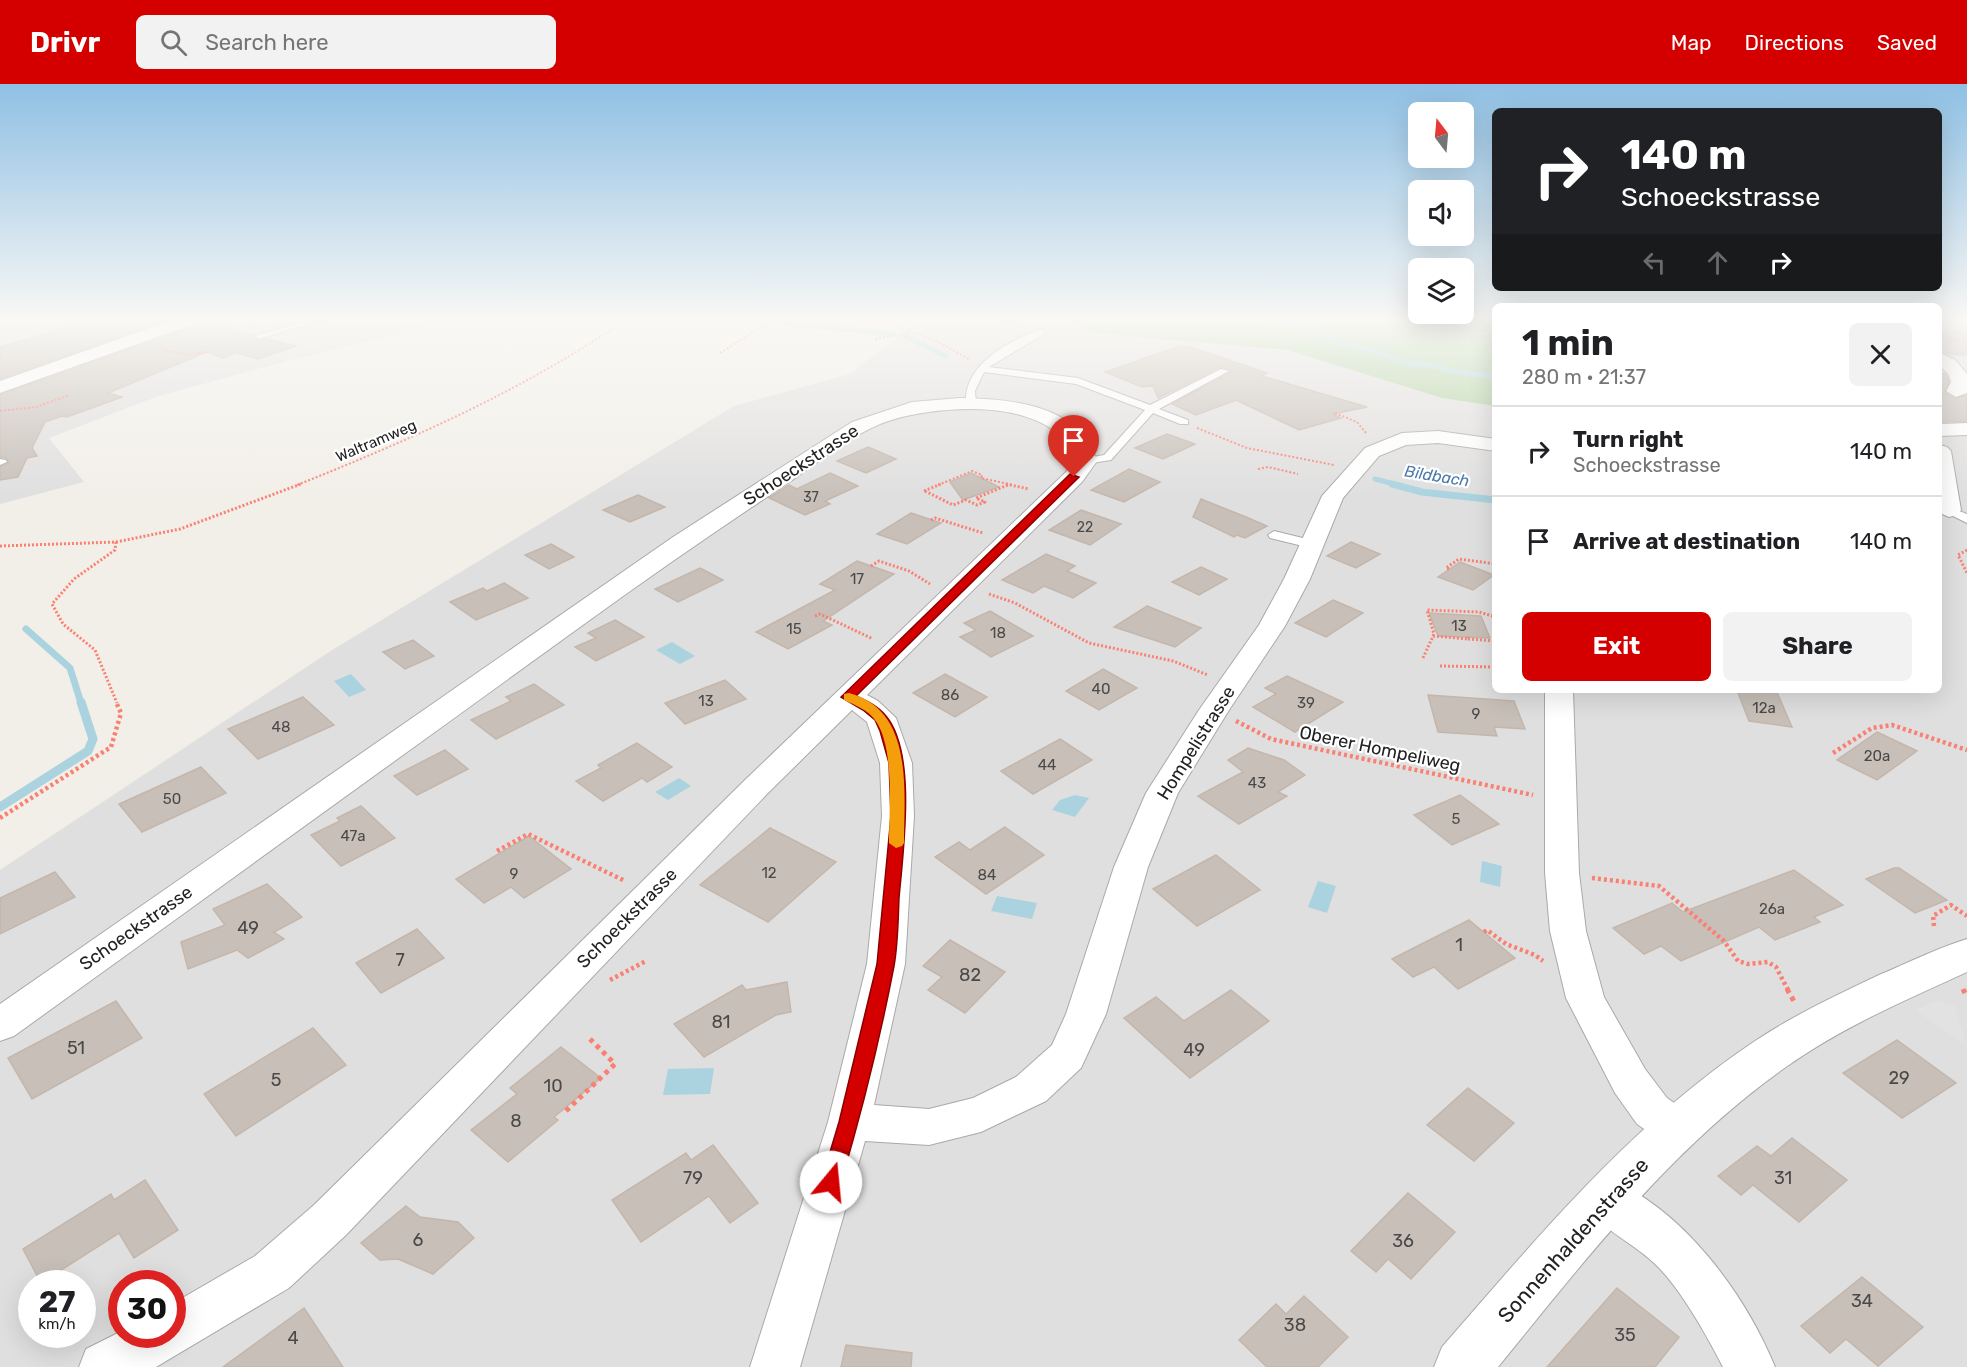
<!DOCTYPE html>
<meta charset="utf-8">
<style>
:root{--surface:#fff;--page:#f2f2f2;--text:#202124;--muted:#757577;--line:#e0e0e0;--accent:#d40000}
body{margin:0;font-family:Rubik,sans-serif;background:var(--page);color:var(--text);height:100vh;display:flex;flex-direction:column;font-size:22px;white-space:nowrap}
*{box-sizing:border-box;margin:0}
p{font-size:20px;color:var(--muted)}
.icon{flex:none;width:33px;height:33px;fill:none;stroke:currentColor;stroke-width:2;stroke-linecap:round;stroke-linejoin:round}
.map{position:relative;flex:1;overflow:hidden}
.drawer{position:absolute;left:1492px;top:219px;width:450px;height:390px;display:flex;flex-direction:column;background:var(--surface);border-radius:9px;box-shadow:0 6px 24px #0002}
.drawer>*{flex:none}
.guide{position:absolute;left:1492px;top:24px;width:450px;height:183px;border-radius:9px;box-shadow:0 6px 24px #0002;background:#202124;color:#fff;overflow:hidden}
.needle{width:39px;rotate:344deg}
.fabs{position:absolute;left:1408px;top:18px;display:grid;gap:12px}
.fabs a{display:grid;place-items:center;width:66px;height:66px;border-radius:9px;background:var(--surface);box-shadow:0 6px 24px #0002;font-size:30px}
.speed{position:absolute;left:18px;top:1186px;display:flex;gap:12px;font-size:30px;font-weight:700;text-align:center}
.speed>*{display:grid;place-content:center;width:78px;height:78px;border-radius:50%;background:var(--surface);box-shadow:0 6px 24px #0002;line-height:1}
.speed small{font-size:15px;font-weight:400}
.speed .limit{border:9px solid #d22;background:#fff;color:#111}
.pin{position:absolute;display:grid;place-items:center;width:51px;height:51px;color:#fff;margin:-62px -26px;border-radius:50% 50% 50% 0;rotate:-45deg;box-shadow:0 0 6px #0007}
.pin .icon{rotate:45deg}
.me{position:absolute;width:66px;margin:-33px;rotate:17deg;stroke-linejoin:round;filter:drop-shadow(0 0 4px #0008)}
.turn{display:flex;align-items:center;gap:21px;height:126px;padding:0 30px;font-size:27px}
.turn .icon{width:78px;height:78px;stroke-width:2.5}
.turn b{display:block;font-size:42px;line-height:51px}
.lanes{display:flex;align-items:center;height:57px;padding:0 30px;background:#0003;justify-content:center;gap:30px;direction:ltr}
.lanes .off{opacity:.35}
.round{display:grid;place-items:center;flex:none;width:63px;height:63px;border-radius:9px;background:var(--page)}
.head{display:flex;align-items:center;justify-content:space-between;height:102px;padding:0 30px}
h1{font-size:36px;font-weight:700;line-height:45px}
.button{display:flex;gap:12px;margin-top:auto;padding:12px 30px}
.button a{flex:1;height:69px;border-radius:9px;background:var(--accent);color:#fff;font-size:24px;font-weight:700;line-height:69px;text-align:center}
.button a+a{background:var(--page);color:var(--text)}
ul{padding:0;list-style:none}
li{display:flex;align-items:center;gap:18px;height:90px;padding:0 30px;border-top:2px solid var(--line)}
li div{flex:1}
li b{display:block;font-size:22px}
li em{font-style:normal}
header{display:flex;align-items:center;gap:36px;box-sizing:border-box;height:84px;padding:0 30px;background:var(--accent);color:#fff}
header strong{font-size:28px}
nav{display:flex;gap:33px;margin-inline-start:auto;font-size:21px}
.search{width:420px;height:54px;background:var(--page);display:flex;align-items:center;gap:15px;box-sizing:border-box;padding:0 21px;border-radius:9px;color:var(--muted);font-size:22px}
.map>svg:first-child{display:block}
</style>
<header>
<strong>Drivr</strong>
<div class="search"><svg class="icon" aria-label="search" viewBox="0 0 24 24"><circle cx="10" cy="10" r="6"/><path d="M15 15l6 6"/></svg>Search here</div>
<nav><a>Map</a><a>Directions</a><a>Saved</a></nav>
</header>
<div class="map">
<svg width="1967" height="1283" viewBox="0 0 1967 1283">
<rect width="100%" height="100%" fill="#f2efe9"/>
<g fill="#e0dfdf" fill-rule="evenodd">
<path d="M0,235H463L287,277L156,313L49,354L84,398L0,420Z"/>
<path d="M927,235H1068L1094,249L1287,266L1442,314L1495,322L1496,606H1940V235H1967V1283H0V786L329,568L734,322L850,290L919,236ZM32,1200H82V1251H32ZM122,1200H172V1251H122Z"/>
</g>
<path fill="#add19e" d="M1068,235H1495V322L1442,314L1287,266L1094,249Z"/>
<path fill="#e2e2e2" d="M1938,916L1955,922L1966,961L1915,926Z"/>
<g fill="#aad3df">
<path d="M672,558L695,572L680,580L656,566Z"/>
<path d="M351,590L366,606L349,613L334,597Z"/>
<path d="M679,694L691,702L668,716L655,708Z"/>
<path d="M1075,711L1089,714L1075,733L1052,726L1060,716Z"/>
<path d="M1482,777L1502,782L1500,803L1480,798Z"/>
<path d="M1318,797L1336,802L1327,829L1308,823Z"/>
<path d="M997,812L1037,819L1032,835L991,827Z"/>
<path d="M714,984L710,1010L663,1011L668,985Z"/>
</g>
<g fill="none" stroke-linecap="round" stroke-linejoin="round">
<g stroke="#aad3df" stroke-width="5">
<path d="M731,235L763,238"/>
<path d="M1243,235L1310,245L1333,254L1342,261L1358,262L1409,280L1432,281L1452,287L1496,293"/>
<path d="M782,239L894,250"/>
<path d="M906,253L946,272"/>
<path d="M1375,395L1398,401"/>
</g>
<g stroke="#aad3df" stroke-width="7">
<path d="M1392,400L1422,408L1496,416"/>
<path d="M26,545L70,584L81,619"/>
</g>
<path stroke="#aad3df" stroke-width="9" d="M0,723L88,667L93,655L81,618"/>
</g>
<g fill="#c7bfb8" stroke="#c4b6ab" stroke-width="1.5">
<path d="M97,235H169L0,295V263Z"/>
<path d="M200,237L253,251L258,257L268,255L296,262L258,275L236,269L223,274L207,268L108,309L122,313L67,333L62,332L45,338L32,364L37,372L27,374L18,393L0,396V383L9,379L6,374L0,373V311L198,241Z"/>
<path d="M1940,247H1967V271L1948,270L1940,267Z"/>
<path d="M1180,262L1190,263L1267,289L1262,292L1367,323L1333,330L1341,334L1299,346L1236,316L1196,331L1172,320L1230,289V285L1220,283L1158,314L1153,302L1142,303L1105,288Z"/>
<path d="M1940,287L1946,291L1949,298L1945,309L1955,315L1967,311V337L1940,338Z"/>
<path d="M1167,350L1195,360L1163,375L1135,364Z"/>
<path d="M868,363L896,375L866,389L837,377Z"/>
<path d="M1129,385L1160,398L1124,418L1091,406Z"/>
<path d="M830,389L858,402L825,417L830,420L805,431L769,414L789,401L797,405Z"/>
<path d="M971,389L999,403L963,416L950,398Z"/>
<path d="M638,411L665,423L630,438L603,426Z"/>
<path d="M1201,415L1246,433L1267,442L1245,454L1237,451L1234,453L1193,433Z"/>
<path d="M1081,426L1121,440L1090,461L1049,446Z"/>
<path d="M911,429L941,439L907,460L877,450Z"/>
<path d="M1351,458L1380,470L1356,484L1327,472Z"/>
<path d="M551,460L574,473L549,485L525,471Z"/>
<path d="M1046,470L1075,482L1067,487L1096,499L1073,514L1044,502L1033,509L1002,496Z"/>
<path d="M857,477L894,490L823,537L832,541L788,565L756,548L835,506L820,500Z"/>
<path d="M1460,478L1494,491L1473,506L1438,493Z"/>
<path d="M1201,483L1227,495L1199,511L1172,498Z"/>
<path d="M700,484L723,496L678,518L655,505Z"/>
<path d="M504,499L528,514L476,536L450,518L483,504L487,507Z"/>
<path d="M1333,516L1363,529L1326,553L1295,539Z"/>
<path d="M1147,522L1201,544L1175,563L1114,543Z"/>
<path d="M990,527L1033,552L991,573L960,553L976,546L964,539Z"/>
<path d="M1429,529L1481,532L1490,554L1438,552Z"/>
<path d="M615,536L644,553L596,577L575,563L596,554L588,549Z"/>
<path d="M413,556L434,572L405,585L383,568Z"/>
<path d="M1103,585L1137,604L1099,626L1066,607Z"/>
<path d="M945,590L987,613L955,633L913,609Z"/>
<path d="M1287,592L1343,618L1295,648L1253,623L1276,610L1265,604Z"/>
<path d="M725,596L746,615L685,640L665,619Z"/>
<path d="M534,600L564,621L496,655L471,636L511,617L506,613Z"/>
<path d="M1737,606H1776L1792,643L1749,637Z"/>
<path d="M1428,611L1514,617L1525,645L1494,643L1497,652L1438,648Z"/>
<path d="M303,613L334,641L258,675L228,645Z"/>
<path d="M1877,648L1917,667L1877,696L1837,676Z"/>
<path d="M1060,655L1092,676L1033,710L1001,687Z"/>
<path d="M637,659L672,683L647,698L642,694L603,717L576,697L601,684L598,681Z"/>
<path d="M1248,664L1284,676L1305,691L1278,708L1287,712L1239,740L1198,712L1243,688L1228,676Z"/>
<path d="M445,666L468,685L417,711L394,692Z"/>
<path d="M201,683L226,709L142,748L119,720Z"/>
<path d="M1460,711L1499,740L1452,761L1414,731Z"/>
<path d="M361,722L395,754L341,782L311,751L340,737L337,734Z"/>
<path d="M1005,743L1044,771L986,810L935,773L959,758L970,766Z"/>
<path d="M770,744L836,778L768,838L700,801Z"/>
<path d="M529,752L571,785L524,814L511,803L484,819L456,795Z"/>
<path d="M1216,771L1260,806L1197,842L1153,805Z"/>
<path d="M1894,784H1899L1947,816L1915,829L1866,795Z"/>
<path d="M1794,786L1843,821L1814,833L1820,838L1775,856L1759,843L1681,877L1661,862L1644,870L1613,844L1672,819L1683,828Z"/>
<path d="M55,788L75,813L0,850V814Z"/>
<path d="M267,800L302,833L274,848L284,855L248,874L237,866L188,885L181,858L225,841L213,825Z"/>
<path d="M1469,836L1515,874L1458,905L1434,883L1413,893L1392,875Z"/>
<path d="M417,845L444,874L381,909L356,879Z"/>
<path d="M950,856L1005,888L965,929L928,906L942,893L923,882Z"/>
<path d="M787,898L791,928L776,931L704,973L674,940L742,901L746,906Z"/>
<path d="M1231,906L1269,937L1190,994L1124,934L1156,913L1184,937Z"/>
<path d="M116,917L142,954L32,1015L8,974Z"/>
<path d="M313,944L346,981L236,1052L204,1010Z"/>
<path d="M1897,956L1956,999L1902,1034L1843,989Z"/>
<path d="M561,963L601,994L554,1033L558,1036L508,1078L471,1046L517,1010L510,1004Z"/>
<path d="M1468,1004L1514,1039L1474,1077L1427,1041Z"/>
<path d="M1792,1054L1847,1096L1799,1138L1753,1101L1741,1111L1718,1092L1757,1062L1771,1072Z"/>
<path d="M713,1061L758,1119L730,1139L709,1112L641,1158L612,1116L686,1069L691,1076Z"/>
<path d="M145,1096L178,1146L134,1174L119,1149L41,1199L23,1165L111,1110L114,1116Z"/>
<path d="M1408,1109L1455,1148L1411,1195L1388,1175L1376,1188L1351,1167Z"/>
<path d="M406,1122L420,1133L458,1138L474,1154L433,1190L398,1175L380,1176L361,1159Z"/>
<path d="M1862,1193L1923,1243L1878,1282L1846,1255L1830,1269L1801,1242Z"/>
<path d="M1617,1204L1679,1253L1655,1283H1547Z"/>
<path d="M1304,1212L1348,1253L1318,1283H1267L1239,1256L1276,1220L1286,1230Z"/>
<path d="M304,1224L343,1283H223Z"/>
<path d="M846,1261L912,1269L911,1283H841Z"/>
</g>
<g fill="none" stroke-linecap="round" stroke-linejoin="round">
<g stroke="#a9a9a9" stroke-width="2">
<g id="service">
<path d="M312,235H325L259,255L255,252Z"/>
<path d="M1041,245L1045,248L1044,250L989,283L1078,294L1150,321L1221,285L1229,287L1159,325L1188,336V340H1180L1153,329L1111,376L1086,380L1082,379V375L1104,371L1145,326L1076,300L984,288L975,307L976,320L971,323L966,320C963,281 1008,257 1041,245Z"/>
<path d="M0,375L6,376L7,378L0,381Z"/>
<path d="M1949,423L1967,430V439L1945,428V424Z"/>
<path d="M1274,447L1315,457L1317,460L1311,464L1270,454L1268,451Z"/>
</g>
</g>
<g stroke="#a9a9a9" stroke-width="2">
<g id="minor">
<path d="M175,235H199L197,239L0,309V297Z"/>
<path d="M1940,269L1955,276L1967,290V309L1956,313L1946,307L1951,298L1948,290L1940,282Z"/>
<path d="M960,314C1011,315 1079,320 1097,377L1082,398L867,611L878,617L896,634L912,679L914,732L905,880L874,1021L929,1025L973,1014L1016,993L1052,961L1066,930L1114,783L1146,709L1199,626L1259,541L1284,495L1322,412L1365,364L1402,349L1438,347L1496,355V367L1438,359L1406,361L1379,372L1343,414L1310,495L1285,542L1229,626L1178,709L1148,783L1106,930L1081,984L1046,1017L981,1048L929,1061L865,1057L800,1283H750L828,1038L867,880L882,732L880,679L867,638L852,626L767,710L346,1151L289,1204L156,1283H79L86,1265L122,1247V1251H172V1220L255,1172L314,1121L745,696L1066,388L1075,377C1057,310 930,320 880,340C847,354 817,379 788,399C720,444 653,490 587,538C396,676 205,814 14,952L0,957V920L673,453L852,338L912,318Z"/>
<path d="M1967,339V351L1940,352V340Z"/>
<path d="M1940,361L1947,363L1951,367L1961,426L1957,431L1949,433L1940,429Z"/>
<path d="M1545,606H1573L1579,789L1586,847L1604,913L1645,985L1667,1014L1694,1033L1701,1046L1694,1059L1679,1065L1664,1059L1637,1040L1615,1009L1566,914L1550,847L1545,789Z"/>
<path d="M1606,1094C1682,1123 1745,1210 1775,1283H1723C1707,1252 1680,1203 1654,1179C1631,1157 1597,1144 1583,1115L1590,1100Z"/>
</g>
</g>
<g stroke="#a9a9a9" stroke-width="2">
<path id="tertiary" d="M1967,855V888C1906,916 1842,943 1786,983C1671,1064 1586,1175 1498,1283H1434L1442,1263C1538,1153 1632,1039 1755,957C1794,931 1837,911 1879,891C1908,879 1937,864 1967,855Z"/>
</g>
<g stroke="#fa8072" stroke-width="2" stroke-dasharray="2 2" stroke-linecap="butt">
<path d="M889,235L896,242L936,257L969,275"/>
<path d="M1003,235L1016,240"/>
<path d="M1410,235L1496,249"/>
<path d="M875,255L909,249"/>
<path d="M1946,255L1967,257"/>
<path d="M163,266L188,271L211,267"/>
<path d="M720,269L774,235"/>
<path d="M0,327L36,323L70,311"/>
<path d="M1335,329L1357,338L1366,349"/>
<path d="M1197,344L1247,364L1334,381"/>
<path d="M1258,385L1268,383L1298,390"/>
<path d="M297,401C412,355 524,306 627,235"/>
<path d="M938,401L972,387L982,391L981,394L1013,401"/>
</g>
<g stroke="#fa8072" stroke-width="3" stroke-dasharray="2 2" stroke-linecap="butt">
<path d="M1006,400L1029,405"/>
<path d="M924,407L941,400"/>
<path d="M925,407L953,421L966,416L977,421L985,418L976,414L1008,401"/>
<path d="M931,436L935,434L983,449"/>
<path d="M116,458L180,445L301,400"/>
<path d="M0,462L116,458L115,466L74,495L52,520L63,540L95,566L117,619"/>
<path d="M1967,466L1958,471L1967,489"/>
<path d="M871,482L879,477L909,487L930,500"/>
<path d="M1449,485L1446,484L1459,475L1496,480"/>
<path d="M989,510L1015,519L1089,559L1173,577L1208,591"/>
<path d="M815,532L820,530L873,555"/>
<path d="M1433,552L1468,555L1467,553"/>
<path d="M1468,555L1496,557"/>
<path d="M1423,574L1434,550L1427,526L1479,528L1496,533"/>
<path d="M1440,582L1496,583"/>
</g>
<g stroke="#fa8072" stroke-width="4.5" stroke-dasharray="3 3" stroke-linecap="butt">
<path d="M1236,637L1271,655L1533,711"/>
<path d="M1833,669L1872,644L1892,641L1967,666"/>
<path d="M0,734L111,663L121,629L116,618"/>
<path d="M497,767L528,750L625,797"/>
<path d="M1592,794L1659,802L1724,857L1738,877L1748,880L1768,878L1776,883L1788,906"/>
<path d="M1934,842L1933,832L1951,821L1967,832"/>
<path d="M1484,848L1487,846L1506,860L1535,871L1543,877"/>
<path d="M610,896L646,877"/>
</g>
<g stroke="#fa8072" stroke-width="5" stroke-dasharray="4.5 4.5" stroke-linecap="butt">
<path d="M1787,905L1795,919"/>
<path d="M1963,905L1967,913"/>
<path d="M566,1027L615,980L590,955"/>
</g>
<use href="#service" fill="#fff" fill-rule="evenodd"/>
<use href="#minor" fill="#fff" fill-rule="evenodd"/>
<use href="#tertiary" fill="#fff" fill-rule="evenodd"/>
</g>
<linearGradient id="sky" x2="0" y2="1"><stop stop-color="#8fc0e4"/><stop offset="0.57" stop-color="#f9f8f5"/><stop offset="1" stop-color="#f9f8f5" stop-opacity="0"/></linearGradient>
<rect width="1967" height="414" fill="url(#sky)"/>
<path fill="#d40000" stroke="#8a0000" stroke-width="1.5" d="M1070,390L1079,393L856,612C867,617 878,622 886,632C917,669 903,768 899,814C898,837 898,860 894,882C880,955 862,1027 841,1098L838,1105L831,1108L824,1105L821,1098L839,1038L877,880L891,732L889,679L880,647L875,636L863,626L841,613Z"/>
<path fill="#f59e0b" d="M849,609C914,626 904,707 904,759L902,762L896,764L889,759C889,726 895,662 875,636C868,626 855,621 844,616V610Z"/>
<g text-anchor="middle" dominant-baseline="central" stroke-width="4.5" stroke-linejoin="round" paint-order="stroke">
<g font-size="14" fill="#4b4948">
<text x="811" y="413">37</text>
<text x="1085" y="443">22</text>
</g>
<g font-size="15" fill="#222" stroke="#fff">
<text transform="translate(376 357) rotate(-23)">Waltramweg</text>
</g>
<g font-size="15" fill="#4b4948">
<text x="857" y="495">17</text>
<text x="1459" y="542">13</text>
<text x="794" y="545">15</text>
<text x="998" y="549">18</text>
<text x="1101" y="605">40</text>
<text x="950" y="611">86</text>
<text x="706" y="617">13</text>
<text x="1306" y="619">39</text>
<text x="1764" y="624">12a</text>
<text x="1476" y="630">9</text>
<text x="281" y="643">48</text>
<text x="1877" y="672">20a</text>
<text x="1047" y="681">44</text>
<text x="1257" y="699">43</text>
<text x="172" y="715">50</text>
<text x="1456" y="735">5</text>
<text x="353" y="752">47a</text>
<text x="769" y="789">12</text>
<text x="514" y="790">9</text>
<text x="987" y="791">84</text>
<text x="1772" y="825">26a</text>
</g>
<g font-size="16" font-style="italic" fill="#4a7aab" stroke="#fff">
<text transform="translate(1437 392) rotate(9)">Bildbach</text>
</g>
<g font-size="18" fill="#222" stroke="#fff">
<text transform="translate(801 381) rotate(-33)">Schoeckstrasse</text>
<text transform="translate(1196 659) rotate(-58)">Hompelistrasse</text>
<text transform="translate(1380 665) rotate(12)">Oberer Hompeliweg</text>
<text transform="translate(627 834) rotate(-45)">Schoeckstrasse</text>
<text transform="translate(136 844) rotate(-35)">Schoeckstrasse</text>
</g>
<g font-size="18" fill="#4b4948">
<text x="248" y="844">49</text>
<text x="1459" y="861">1</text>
<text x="400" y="876">7</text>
<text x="970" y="891">82</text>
<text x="721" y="938">81</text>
<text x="76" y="964">51</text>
<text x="1194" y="966">49</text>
<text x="1899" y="994">29</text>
<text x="276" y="996">5</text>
<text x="553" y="1002">10</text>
<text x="516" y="1037">8</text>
<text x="693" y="1094">79</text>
<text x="1783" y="1094">31</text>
<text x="418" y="1156">6</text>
<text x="1403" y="1157">36</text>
<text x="1862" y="1217">34</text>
<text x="1295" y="1241">38</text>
<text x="1625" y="1251">35</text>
<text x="293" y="1254">4</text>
</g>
<g font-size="21" fill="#222" stroke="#fff">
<text transform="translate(1573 1156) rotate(-48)">Sonnenhaldenstrasse</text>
</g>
</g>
</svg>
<div class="fabs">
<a><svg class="needle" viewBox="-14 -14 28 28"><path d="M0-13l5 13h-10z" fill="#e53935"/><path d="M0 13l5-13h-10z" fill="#757577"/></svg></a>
<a><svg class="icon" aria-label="sound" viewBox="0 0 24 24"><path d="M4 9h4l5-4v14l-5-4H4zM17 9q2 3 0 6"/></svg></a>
<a><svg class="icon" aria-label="layers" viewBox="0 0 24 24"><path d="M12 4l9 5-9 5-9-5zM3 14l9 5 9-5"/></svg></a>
</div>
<div class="speed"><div>27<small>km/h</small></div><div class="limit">30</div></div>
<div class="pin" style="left:1074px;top:393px;background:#d93025"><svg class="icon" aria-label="arrive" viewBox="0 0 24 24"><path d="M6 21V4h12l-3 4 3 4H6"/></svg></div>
<svg class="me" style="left:831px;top:1098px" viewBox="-20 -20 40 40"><circle r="19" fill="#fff"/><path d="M0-13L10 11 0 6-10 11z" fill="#d40000"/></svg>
<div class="guide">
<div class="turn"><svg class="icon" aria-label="right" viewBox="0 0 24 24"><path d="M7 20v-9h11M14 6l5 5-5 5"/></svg><div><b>140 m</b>Schoeckstrasse</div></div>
<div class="lanes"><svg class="icon off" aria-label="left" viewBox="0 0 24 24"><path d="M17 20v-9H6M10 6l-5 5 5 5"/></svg><svg class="icon off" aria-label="ahead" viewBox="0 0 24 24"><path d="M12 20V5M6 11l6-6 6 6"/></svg><svg class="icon" aria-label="right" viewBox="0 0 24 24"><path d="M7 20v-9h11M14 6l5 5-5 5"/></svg></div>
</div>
<section class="drawer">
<div class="head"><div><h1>1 min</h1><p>280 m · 21:37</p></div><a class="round"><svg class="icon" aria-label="close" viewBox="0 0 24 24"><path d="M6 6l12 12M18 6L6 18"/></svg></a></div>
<ul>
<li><svg class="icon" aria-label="right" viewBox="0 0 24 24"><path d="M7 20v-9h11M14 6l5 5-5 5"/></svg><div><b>Turn right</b><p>Schoeckstrasse</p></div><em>140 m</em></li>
<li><svg class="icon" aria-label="arrive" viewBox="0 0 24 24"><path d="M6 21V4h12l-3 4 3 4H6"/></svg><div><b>Arrive at destination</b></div><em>140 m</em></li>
</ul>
<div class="button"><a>Exit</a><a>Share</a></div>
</section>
</div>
